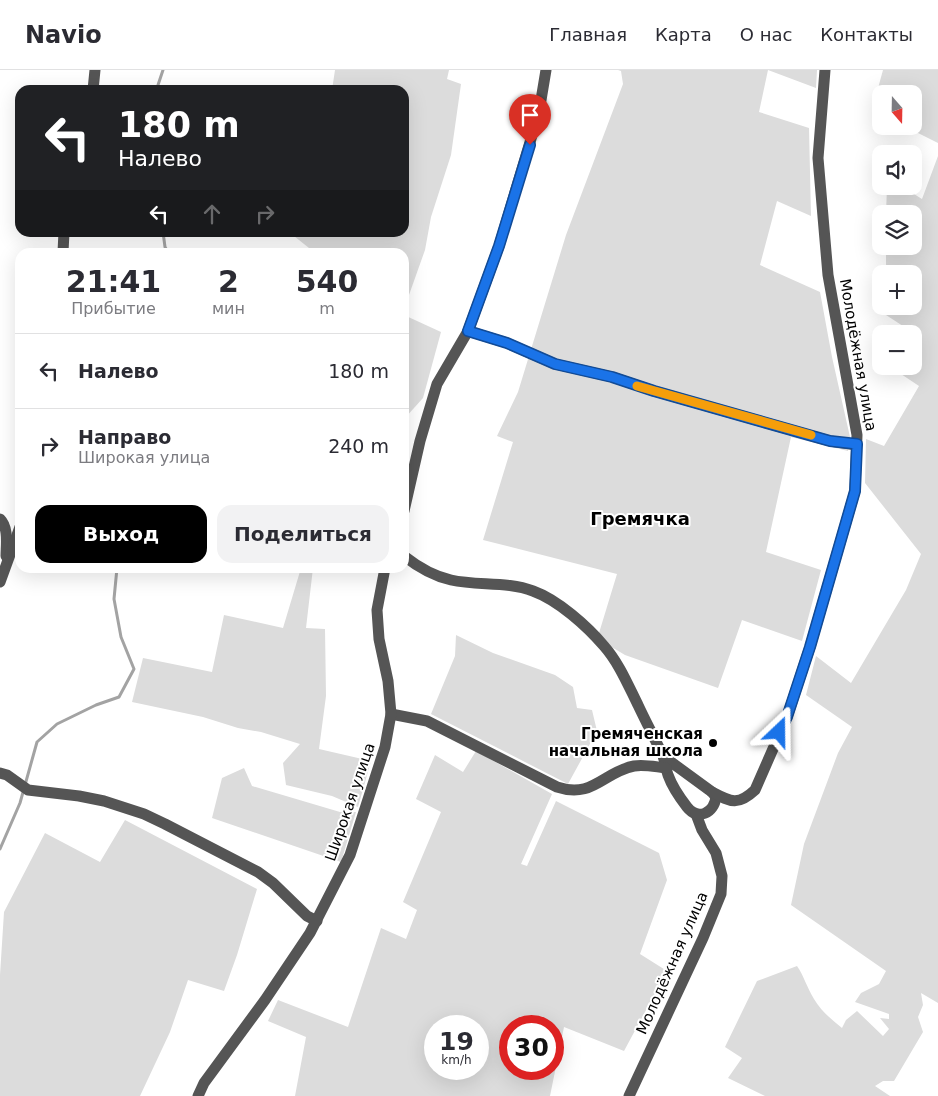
<!DOCTYPE html>
<html lang="ru">
<meta charset="utf-8">
<style>
:root{--surface:#fff;--page:#f2f2f3;--text:#2b2b33;--muted:#7c7c81;--line:#e1e1e2;--accent:#000}
body{margin:0;font-family:"DejaVu Sans",sans-serif;background:var(--page);color:var(--text);height:100vh;display:flex;flex-direction:column;font-size:19px;white-space:nowrap}
*{box-sizing:border-box;margin:0}
p{font-size:16px;color:var(--muted)}
.icon{flex:none;width:28px;height:28px;fill:none;stroke:currentColor;stroke-width:2;stroke-linecap:round;stroke-linejoin:round}
.map{position:relative;flex:1;overflow:hidden}
.sheet{position:absolute;left:15px;top:178px;width:394px;height:325px;display:flex;flex-direction:column;background:var(--surface);border-radius:15px;box-shadow:0 5px 20px #0002}
.sheet>*{flex:none}
.guide{position:absolute;left:15px;top:15px;width:394px;height:152px;border-radius:15px;box-shadow:0 5px 20px #0002;background:#202124;color:#fff;overflow:hidden}
.needle{width:32px;rotate:160deg}
.tools{position:absolute;left:872px;top:15px;display:grid;gap:10px}
.tools a{display:grid;place-items:center;width:50px;height:50px;border-radius:10px;background:var(--surface);box-shadow:0 5px 20px #0002;font-size:25px}
.speed{position:absolute;left:424px;top:945px;display:flex;gap:10px;font-size:25px;font-weight:700;text-align:center}
.speed>*{display:grid;place-content:center;width:65px;height:65px;border-radius:50%;background:var(--surface);box-shadow:0 5px 20px #0002;line-height:1}
.speed small{font-size:12px;font-weight:400}
.speed .limit{border:8px solid #d22;background:#fff;color:#111}
.pin{position:absolute;display:grid;place-items:center;width:42px;height:42px;color:#fff;margin:-51px -21px;border-radius:50% 50% 50% 0;rotate:-45deg;box-shadow:0 0 5px #0007}
.pin .icon{rotate:45deg}
.me{position:absolute;width:55px;margin:-28px;rotate:23deg;stroke-linejoin:round;filter:drop-shadow(0 0 4px #0008)}
.turn{display:flex;align-items:center;gap:18px;height:105px;padding:0 20px;font-size:22px}
.turn .icon{width:65px;height:65px;stroke-width:2.5}
.turn b{display:block;font-size:35px;line-height:42px}
.lanes{display:flex;align-items:center;height:48px;padding:0 20px;background:#0003;justify-content:center;gap:25px;direction:ltr}
.lanes .off{opacity:.35}
.eta{display:flex;justify-content:space-evenly;align-items:center;height:85px;text-align:center}
.eta b{font-size:30px;font-weight:800;line-height:35px}
.primary-button{display:flex;gap:10px;margin-top:auto;padding:10px 20px}
.primary-button a{flex:1;height:58px;border-radius:15px;background:var(--accent);color:#fff;font-size:20px;font-weight:800;line-height:58px;text-align:center}
.primary-button a+a{background:var(--page);color:var(--text)}
ul{padding:0;list-style:none}
li{display:flex;align-items:center;gap:15px;height:75px;padding:0 20px;border-top:1px solid var(--line)}
li div{flex:1}
li b{display:block;font-size:19px}
li em{font-style:normal}
header{display:flex;align-items:center;gap:30px;box-sizing:border-box;height:70px;padding:0 25px;background:var(--surface);border-bottom:1px solid var(--line)}
header strong{font-size:24px}
nav{display:flex;gap:28px;margin-inline-start:auto;font-size:18px}
.map>svg:first-child{display:block}
</style>
<header>
<strong>Navio</strong>
<nav><a>Главная</a><a>Карта</a><a>О нас</a><a>Контакты</a></nav>
</header>
<div class="map">
<svg width="938" height="1026" viewBox="0 0 938 1026">
<rect width="100%" height="100%" fill="#fff"/>
<g fill="#dcdcdc" fill-rule="evenodd">
<path d="M335,0H449L447,9L461,14L451,85L431,147L425,180L404,239V182H314L294,166L295,162H404V20H332Z"/>
<path d="M618,0H817L816,18L768,0L759,42L809,58L811,146L777,131L760,195L820,222L832,287L850,367L848,381L791,367L766,482L821,500L802,571L742,550L718,618L625,585L610,576L599,563L617,504L483,470L513,372L497,366L518,322L566,165L623,14L621,1Z"/>
<path d="M883,0H938V73L904,56H914V24H881V45L872,40Z"/>
<path d="M938,86V933L921,923L923,935L918,947L923,962L894,1011H883L875,1016L890,1026H765L728,1008L742,988L725,977L757,911L797,896C804,906 807,918 814,929C821,941 831,949 842,958L846,950L857,941L883,966L889,959L880,948L889,949V944L855,932L861,923L879,914L886,901L791,835L804,774L838,683L852,657L806,625L816,586L851,613L906,520L921,484L865,413L866,369L884,376L919,316L889,296H914V264H904L906,258L886,245V236H914V204H886V176H914V144H886L887,116H901L922,129Z"/>
<path d="M404,245L441,262L423,328L405,348H404Z"/>
<path d="M301,498H313L306,558L325,559L326,626L319,679L371,691L358,737L332,726L286,715L283,693L300,674L261,662L238,658L203,647L132,632L143,588L212,602L224,545L283,558Z"/>
<path d="M456,565L493,583L555,605L573,617L577,638L592,640L597,661L568,714L431,644L455,586Z"/>
<path d="M476,681L552,724L521,794L527,796L556,731L659,783L667,810L640,884L667,901L624,981L564,957L550,1026H295L306,967L268,951L278,930L348,957L381,858L406,869L417,840L403,832L441,742L416,729L435,685L463,702ZM435,956H478V999H435ZM510,956H552V999H510Z"/>
<path d="M244,698L252,716L340,742H356L341,792L212,748L222,708Z"/>
<path d="M125,750L257,819L237,885L224,921L188,910L170,962L140,1026H0V905L4,842L45,763L100,792Z"/>
</g>
<g fill="none" stroke-linecap="round" stroke-linejoin="round">
<g stroke="#a3a3a3" stroke-width="3">
<path d="M157,20L158,15L163,0"/>
<path d="M163,162L165,177L168,182"/>
<path d="M0,779L20,733L37,672L57,654L96,635L119,627L134,599L121,567L114,529L117,498"/>
</g>
<g stroke="#555" stroke-width="11">
<path d="M93,20L95,0"/>
<path d="M63,182L64,162"/>
<path d="M468,261L507,273L555,294L612,307L654,321L830,371L857,375"/>
<path d="M404,441L420,371L437,314L468,261L499,176L539,42L546,0"/>
<path d="M0,449C9,458 6,475 6,486"/>
<path d="M404,486C418,497 433,506 451,510C478,516 507,511 533,521C558,530 587,556 604,576C619,593 628,615 638,635C646,652 655,669 663,686C665,692 666,699 668,705C672,716 680,728 687,737C698,751 714,743 716,727L712,722L671,692L664,689"/>
<path d="M0,512L20,457"/>
<path d="M391,644L427,651L557,717C593,729 603,702 634,696C644,694 656,697 666,698"/>
<path d="M0,703L7,705L28,720L79,726L104,731L144,744L165,754L258,802L273,813L307,846L317,851"/>
<path d="M712,722C731,732 738,736 755,720L787,647L810,577L855,421L857,365L828,205L818,88L825,0"/>
<path d="M198,1026L204,1013L265,930L310,863L350,785L385,677L391,644L388,611L379,569L377,540L385,498"/>
<path d="M629,1026L703,868L721,824L722,806L716,783L702,760L696,744"/>
</g>
</g>
<g fill="none" stroke-linecap="round" stroke-linejoin="round">
<g stroke="#114b97" stroke-width="12">
<path id="route" d="M530,75L499,176L468,261L507,273L555,294L612,307L654,321L830,371L857,374L855,421L810,577L787,647L779,662"/>
</g>
<use href="#route" stroke="#1a73e8" stroke-width="9"/>
<path stroke="#f59e0b" stroke-width="9" d="M637,316L811,365"/>
</g>
<circle fill="#000" stroke="#fff" stroke-width="2" cx="713" cy="673" r="5"/>
<g text-anchor="middle" dominant-baseline="central" stroke-width="4" stroke-linejoin="round" paint-order="stroke">
<g font-size="15" fill="#000" stroke="#fff">
<text transform="translate(858 285) rotate(80)">Молодёжная улица</text>
<text transform="translate(350 732) rotate(-71)">Широкая улица</text>
<text transform="translate(672 893) rotate(-66)">Молодёжная улица</text>
</g>
<g font-size="15" font-weight="bold" fill="#000" stroke="#fff" text-anchor="end">
<text x="703" y="664">Гремяченская<tspan x="703" dy="17">начальная школа</tspan></text>
</g>
<g font-size="18" font-weight="bold" fill="#000" stroke="#fff">
<text x="640" y="448">Гремячка</text>
</g>
</g>
</svg>
<div class="tools">
<a><svg class="needle" viewBox="-14 -14 28 28"><path d="M0-13l5 13h-10z" fill="#e53935"/><path d="M0 13l5-13h-10z" fill="#7c7c81"/></svg></a>
<a><svg class="icon" aria-label="sound" viewBox="0 0 24 24"><path d="M4 9h4l5-4v14l-5-4H4zM17 9q2 3 0 6"/></svg></a>
<a><svg class="icon" aria-label="layers" viewBox="0 0 24 24"><path d="M12 4l9 5-9 5-9-5zM3 14l9 5 9-5"/></svg></a>
<a>+</a>
<a>−</a>
</div>
<div class="speed"><div>19<small>km/h</small></div><div class="limit">30</div></div>
<div class="pin" style="left:530px;top:75px;background:#d93025"><svg class="icon" aria-label="arrive" viewBox="0 0 24 24"><path d="M6 21V4h12l-3 4 3 4H6"/></svg></div>
<svg class="me" style="left:779px;top:662px" viewBox="-20 -20 40 40"><path d="M0-17L14 15 0 8-14 15z" fill="#1a73e8" stroke="#fff" stroke-width="4"/></svg>
<div class="guide">
<div class="turn"><svg class="icon" aria-label="left" viewBox="0 0 24 24"><path d="M17 20v-9H6M10 6l-5 5 5 5"/></svg><div><b>180 m</b>Налево</div></div>
<div class="lanes"><svg class="icon" aria-label="left" viewBox="0 0 24 24"><path d="M17 20v-9H6M10 6l-5 5 5 5"/></svg><svg class="icon off" aria-label="ahead" viewBox="0 0 24 24"><path d="M12 20V5M6 11l6-6 6 6"/></svg><svg class="icon off" aria-label="right" viewBox="0 0 24 24"><path d="M7 20v-9h11M14 6l5 5-5 5"/></svg></div>
</div>
<section class="sheet">
<div class="eta">
<div><b>21:41</b><p>Прибытие</p></div>
<div><b>2</b><p>мин</p></div>
<div><b>540</b><p>m</p></div>
</div>
<ul>
<li><svg class="icon" aria-label="left" viewBox="0 0 24 24"><path d="M17 20v-9H6M10 6l-5 5 5 5"/></svg><div><b>Налево</b></div><em>180 m</em></li>
<li><svg class="icon" aria-label="right" viewBox="0 0 24 24"><path d="M7 20v-9h11M14 6l5 5-5 5"/></svg><div><b>Направо</b><p>Широкая улица</p></div><em>240 m</em></li>
</ul>
<div class="primary-button"><a>Выход</a><a>Поделиться</a></div>
</section>
</div>
